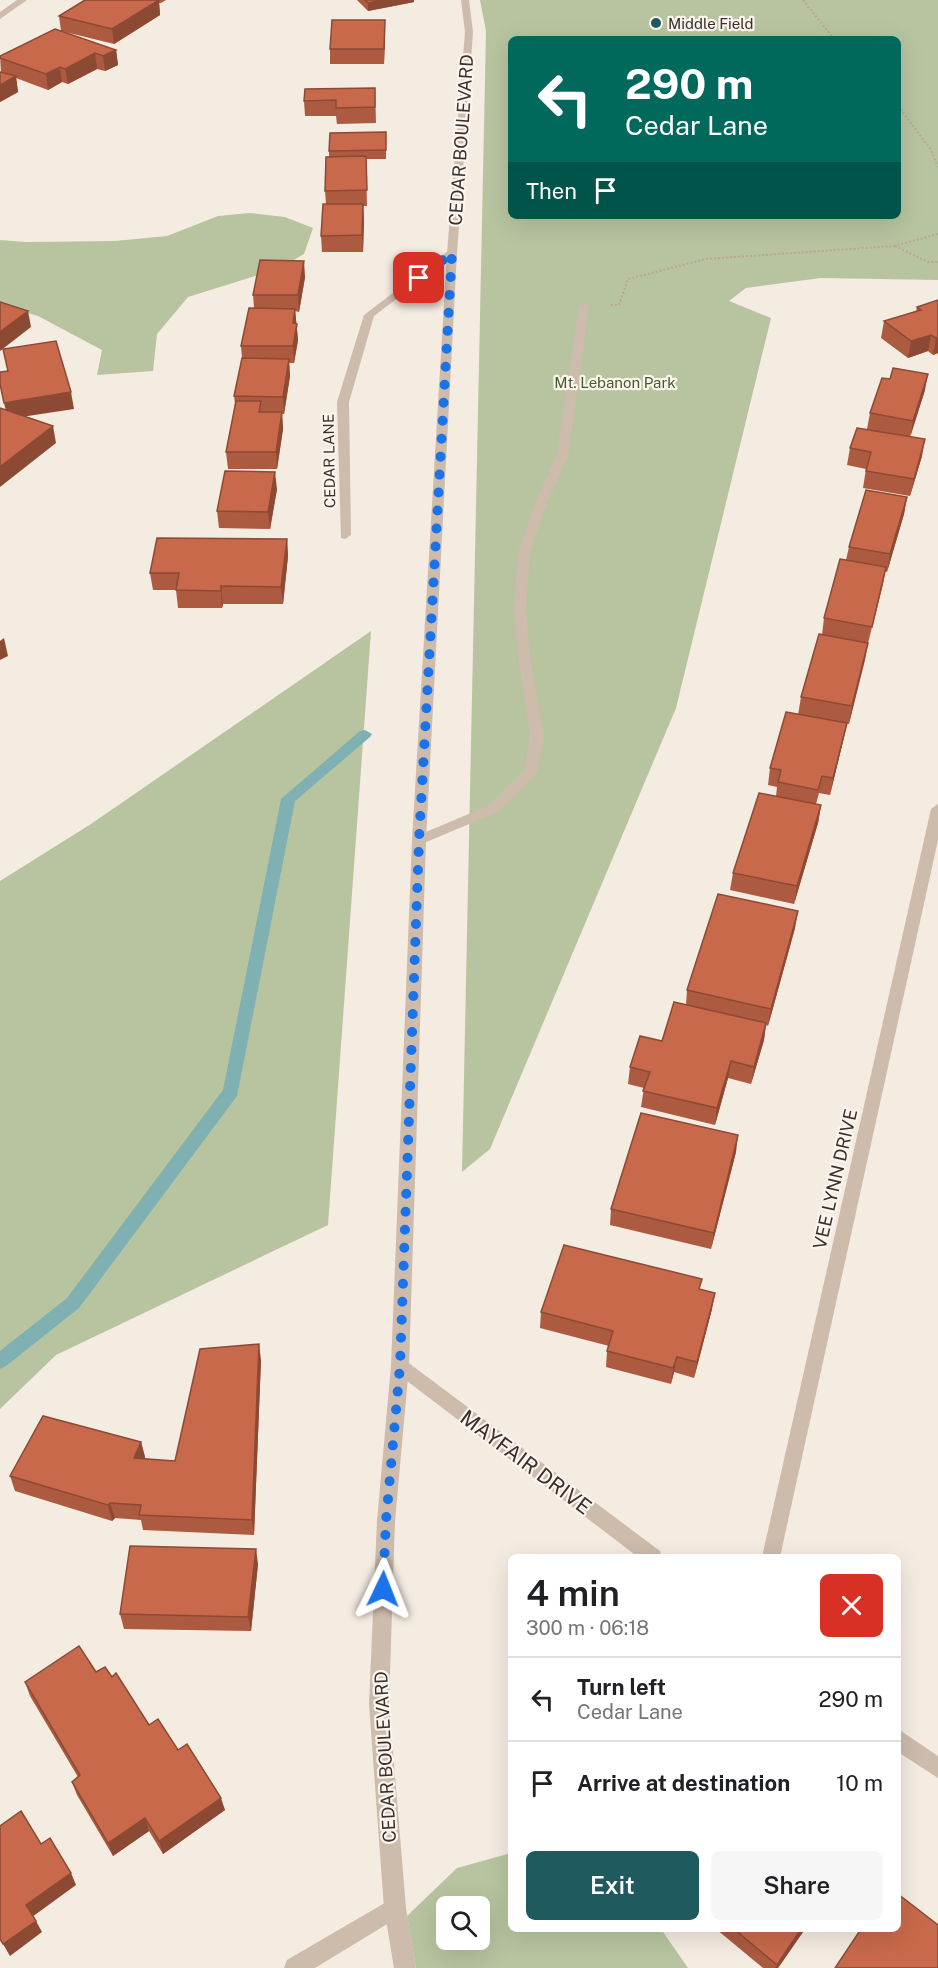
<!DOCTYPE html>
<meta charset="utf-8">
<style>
:root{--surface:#fff;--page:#f6f6f6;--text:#202124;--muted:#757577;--line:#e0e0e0;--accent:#1f5a5e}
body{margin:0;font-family:"Public Sans",sans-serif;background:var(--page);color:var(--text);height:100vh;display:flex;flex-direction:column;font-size:22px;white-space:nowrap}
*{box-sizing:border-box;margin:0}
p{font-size:20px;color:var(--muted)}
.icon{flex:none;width:33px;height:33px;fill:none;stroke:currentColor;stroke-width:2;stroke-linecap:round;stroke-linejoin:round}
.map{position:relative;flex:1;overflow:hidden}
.drawer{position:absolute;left:508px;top:1554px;width:393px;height:378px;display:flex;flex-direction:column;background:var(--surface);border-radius:9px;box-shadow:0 6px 24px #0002}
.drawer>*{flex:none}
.top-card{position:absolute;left:508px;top:36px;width:393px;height:183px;border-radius:9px;box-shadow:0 6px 24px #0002;background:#00695c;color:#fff;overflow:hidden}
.tools{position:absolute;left:436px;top:1896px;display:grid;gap:12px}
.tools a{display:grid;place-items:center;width:54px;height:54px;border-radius:9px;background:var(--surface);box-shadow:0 6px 24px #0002;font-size:30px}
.pin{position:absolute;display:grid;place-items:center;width:51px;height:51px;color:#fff;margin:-26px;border-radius:12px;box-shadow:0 3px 9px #0006}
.me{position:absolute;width:66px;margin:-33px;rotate:2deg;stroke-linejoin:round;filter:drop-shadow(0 0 4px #0008)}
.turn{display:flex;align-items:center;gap:21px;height:126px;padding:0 18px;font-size:27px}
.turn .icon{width:78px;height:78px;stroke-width:2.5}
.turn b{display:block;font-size:42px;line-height:51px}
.then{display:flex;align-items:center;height:57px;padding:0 18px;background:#0003;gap:12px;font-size:22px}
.round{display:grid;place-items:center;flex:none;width:63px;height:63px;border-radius:9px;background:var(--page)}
.head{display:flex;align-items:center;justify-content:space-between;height:102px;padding:0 18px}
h1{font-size:36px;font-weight:600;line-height:45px}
.primary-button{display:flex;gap:12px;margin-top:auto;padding:12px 18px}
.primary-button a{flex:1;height:69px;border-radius:9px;background:var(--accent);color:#fff;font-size:24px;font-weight:600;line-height:69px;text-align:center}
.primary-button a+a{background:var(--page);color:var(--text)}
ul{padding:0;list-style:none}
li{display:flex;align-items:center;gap:18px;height:84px;padding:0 18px;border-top:2px solid var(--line)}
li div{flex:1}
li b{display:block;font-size:22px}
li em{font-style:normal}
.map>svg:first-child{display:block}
</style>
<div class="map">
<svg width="938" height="1968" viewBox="0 0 938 1968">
<rect width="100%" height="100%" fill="#f4ebe1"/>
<g fill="#b8c4a0" fill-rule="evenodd">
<path d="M480,0H938V280L821,278L746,288L729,301L771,318L676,708L490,1149L462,1172L486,31ZM512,39H898V216H512Z"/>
<path d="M250,213L285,217L313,228L304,254L278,269L188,297L157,334L153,371L97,375L102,350L38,316L0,305V240L26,242L115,241L167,236L218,216Z"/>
<path d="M371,631L328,1225L56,1355L0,1409V881L91,824Z"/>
<path d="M511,1853L512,1929H661L688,1968H416L407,1916L457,1868ZM447,1906H480V1940H447Z"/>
</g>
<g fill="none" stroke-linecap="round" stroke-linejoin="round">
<path fill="#7fb0b2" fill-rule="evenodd" d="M365,730L372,734L370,737L295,801L237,1096L79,1308L6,1366L0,1369V1351L67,1298L223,1090L281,799L360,731Z"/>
<g stroke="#b9a596" stroke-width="2" stroke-dasharray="2 2" stroke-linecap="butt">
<path d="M803,0L834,39"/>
<path d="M898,106L931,150L938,167"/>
<path d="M895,246L928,262H938"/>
<path d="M611,305H619L628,279L706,259L894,246L938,234"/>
</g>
<path fill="#cdbbac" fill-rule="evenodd" d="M584,303L589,306L568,457L547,503L530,553L526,611L530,655L544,736L537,773L500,811L424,843H414L412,840L414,837L490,805L524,771L530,736L518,655L514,611L518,553L535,503L556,457L579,306Z"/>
<g fill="#cdbbac" fill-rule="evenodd">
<path d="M17,0H27L0,19V12Z"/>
<path d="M448,251L457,253L374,316L349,402L351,535L345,539L341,538L337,402L364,315Z"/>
<path d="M938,804V840L780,1557H762L931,809Z"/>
<path d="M400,1358L406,1361L660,1551L662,1557H638L394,1371L391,1366L394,1361Z"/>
<path d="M898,1729L938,1756V1778L898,1752Z"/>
<path d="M395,1897L402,1901L406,1908L402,1915L315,1968H284L287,1960Z"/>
</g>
<path fill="#cdbbac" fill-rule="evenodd" d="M461,0H469L473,32L457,253L426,840L409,1366L395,1521L389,1704L406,1908L416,1968H394L384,1908L369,1704L377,1521L391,1366L412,840L447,253L465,32Z"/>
</g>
<g fill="#ac5a40">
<path d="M85,0H166L161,3H159L160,15L114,44L61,31L59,16Z"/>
<path d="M357,0H414V2L368,11Z"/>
<path d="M385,35L384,64H330V49Z"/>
<path d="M116,50L118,65L105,71L97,69L68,84L62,82L48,90L16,78L18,92L0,102V72H1L0,56Z"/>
<path d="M375,88L376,123L337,124L336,116H305L304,101Z"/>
<path d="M386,132V159H366L367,206H363L364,220L363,252H322L321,236L326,204L325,191L329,157V151Z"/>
<path d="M305,277L299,312L295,311L298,340L294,363H289L290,376L284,414H282L283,429L277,469H228L226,452L235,404L234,396L242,358L241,346L254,308L253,295Z"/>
<path d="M938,300V353L933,355L928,351L908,358L881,338L884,321L916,311L917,307Z"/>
<path d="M925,390L910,436L922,456L910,496L863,488L866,469L847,465L850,448L867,429L870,413Z"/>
<path d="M277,489L270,529L219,528L217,511Z"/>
<path d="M907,497L904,514L887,572L885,571L849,724L833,721L847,723L843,741L830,795L819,793L816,804L821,805L818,823L794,904L730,890L733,873L776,796L777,787L768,785L770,768L798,715L801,697L822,635L824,618L846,560L849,547Z"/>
<path d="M287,539L288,556L283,604H223L222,608H178L176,590H153L150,573Z"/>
<path d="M795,928L768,1026L766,1025L764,1040L751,1084L728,1078L715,1125L641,1107L644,1088L628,1084L630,1067L662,1041L686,1005L687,990Z"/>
<path d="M736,1152L711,1249L610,1225L611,1209Z"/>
<path d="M700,1289L712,1309L694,1378L674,1372L671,1384L606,1367L607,1351L609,1346L540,1328L541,1312Z"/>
<path d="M261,1360L254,1535L143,1530L141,1520L115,1518L112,1521L15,1491L10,1476L141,1442L145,1457L144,1459L175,1461Z"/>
<path d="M258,1564L251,1631L124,1629L120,1614Z"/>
<path d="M96,1672L112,1677L149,1725L178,1750L225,1810L163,1854L149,1831L113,1856L77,1795L72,1782L78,1777L30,1696L25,1682Z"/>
<path d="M716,1929H805L778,1968H763Z"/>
</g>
<g fill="#8c4a34">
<path d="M159,0L160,15L114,44L112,29Z"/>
<path d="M384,0H414V2L368,11V3Z"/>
<path d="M385,20V35L384,64V49Z"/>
<path d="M116,50L118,65L105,71L103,56Z"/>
<path d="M95,53L97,69L68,84L65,69Z"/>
<path d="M60,67L62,82L48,90L46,74Z"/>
<path d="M16,76L18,92L0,102V85Z"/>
<path d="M363,204L364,220L363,252L362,235Z"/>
<path d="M304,261L305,277L299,312L298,295Z"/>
<path d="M295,309L298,340L294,363L293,346V323Z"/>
<path d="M28,311L31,327L0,351V332Z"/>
<path d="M931,335L928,351L908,358L911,341Z"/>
<path d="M936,338H938V353L933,355Z"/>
<path d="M289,359L290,376L284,414L283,397Z"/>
<path d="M928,374L925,390L910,438L913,421Z"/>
<path d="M71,392L74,409L8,419L4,403Z"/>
<path d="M282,412L283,429L277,469L276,452Z"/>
<path d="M53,426L56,443L0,487V467Z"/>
<path d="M925,439L922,456L910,496L914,479Z"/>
<path d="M275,472L277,489L270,529L268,512Z"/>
<path d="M907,497L904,514L887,572L890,554Z"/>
<path d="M287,539L288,556L283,604L281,587Z"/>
<path d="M886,567L883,584L868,644L872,627Z"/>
<path d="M221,586L223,604L222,608L221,591Z"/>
<path d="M4,638L8,656L0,660V641Z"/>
<path d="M868,643L865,660L849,724L852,706Z"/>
<path d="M847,723L843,741L830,795L833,778Z"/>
<path d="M821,805L818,823L794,904L797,886Z"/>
<path d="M798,911L795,928L768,1026L771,1009Z"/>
<path d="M766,1023L764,1040L751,1084L754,1067Z"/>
<path d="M731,1061L728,1078L715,1125L717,1108Z"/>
<path d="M738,1135L736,1152L711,1249L714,1233Z"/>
<path d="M715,1293L712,1309L694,1378L697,1362Z"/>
<path d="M259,1344L261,1360L254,1535L252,1520Z"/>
<path d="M677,1357L674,1372L671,1384L673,1368Z"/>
<path d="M141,1442L145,1457L138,1474L134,1458Z"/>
<path d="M110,1503L115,1518L112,1521L108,1505Z"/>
<path d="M256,1549L258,1564L251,1631L248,1617Z"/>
<path d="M221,1798L225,1810L163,1854L159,1841Z"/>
<path d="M145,1818L149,1831L113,1856L108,1843Z"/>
<path d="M71,1873L76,1885L32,1917L26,1905Z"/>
<path d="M36,1921L42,1932L10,1956L3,1944Z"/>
<path d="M801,1929H805L778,1968H775Z"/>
</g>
<g fill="#c8694b" stroke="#8c4a34" stroke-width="1.5">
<path d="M85,0H159L112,29L59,16Z"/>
<path d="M365,0H384L368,3Z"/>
<path d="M332,20H385L384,49H330Z"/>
<path d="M55,29L116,50L103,56L95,53L65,69L60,67L46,74L0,58V56Z"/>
<path d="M0,72L16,76L0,85Z"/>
<path d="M375,88V107L336,108V100L304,101L305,89Z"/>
<path d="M386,132V150L329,151L330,133Z"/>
<path d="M366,156L367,190L325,191L326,157Z"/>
<path d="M323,204H363L362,235L321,236Z"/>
<path d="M260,260L304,261L298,295H253Z"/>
<path d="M938,300V338H936L931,335L911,341L884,321L921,310L917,307Z"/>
<path d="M0,302L28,311L0,332Z"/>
<path d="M249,308L295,309L293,323L297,324L293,346H241Z"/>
<path d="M56,341L71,392L4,403L0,384V372L8,371L3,349Z"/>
<path d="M242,358L289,359L283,397L234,396Z"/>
<path d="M893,368L928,374L913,421L870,413L882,378L890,379Z"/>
<path d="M236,401H261L259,412H282L276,452H226Z"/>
<path d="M0,408L53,426L0,467Z"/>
<path d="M857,428L925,439L914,479L866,471L871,452L850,448Z"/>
<path d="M225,471L275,472L268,512L217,511Z"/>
<path d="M866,490L907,497L890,554L849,547Z"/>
<path d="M157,538L287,539L281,587L221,586V591L176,590L179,573H150Z"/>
<path d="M840,559L886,567L872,627L824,618Z"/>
<path d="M819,634L868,643L852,706L801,697Z"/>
<path d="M786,712L847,723L833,778L822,776L818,790L778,782L781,770L770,768Z"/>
<path d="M759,793L821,805L797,886L733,873Z"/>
<path d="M718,894L798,911L771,1009L687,990Z"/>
<path d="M674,1002L766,1023L754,1067L731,1061L717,1108L643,1091L650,1072L630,1067L640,1036L662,1041Z"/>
<path d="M641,1113L738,1135L714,1233L611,1209Z"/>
<path d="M564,1245L702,1279L699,1289L715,1293L697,1362L677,1357L673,1368L607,1351L613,1331L541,1312Z"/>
<path d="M259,1344L252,1520L139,1515L141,1505L110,1503L108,1505L10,1476L43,1416L141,1442L134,1458L175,1461L200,1349Z"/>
<path d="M130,1546L256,1549L248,1617L120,1614Z"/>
<path d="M79,1646L96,1672L105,1667L112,1677L116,1673L149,1725L158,1719L178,1750L187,1744L221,1798L159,1841L145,1818L108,1843L72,1782L80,1775L25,1682Z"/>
<path d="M21,1811L41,1844L50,1838L71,1873L26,1905L36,1921L3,1944L0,1939V1826Z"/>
<path d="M898,1894L938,1925V1968H835L861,1929H898Z"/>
<path d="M734,1929H801L777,1965Z"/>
</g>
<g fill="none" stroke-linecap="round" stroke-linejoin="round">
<path stroke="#1a73e8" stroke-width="10" stroke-dasharray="0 18" d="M383,1589L386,1521L400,1366L419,840L452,253L419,278"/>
</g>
<circle fill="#1f5a5e" stroke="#fbf5ee" stroke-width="2" cx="656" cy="23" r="6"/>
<g text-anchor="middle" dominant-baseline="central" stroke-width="4.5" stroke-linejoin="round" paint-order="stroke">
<g font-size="15" fill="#3b302b" stroke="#fbf5ee" text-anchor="start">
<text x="668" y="23">Middle Field</text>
</g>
<g font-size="15" fill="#4a5a2e" stroke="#fbf5ee">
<text x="615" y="382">Mt. Lebanon Park</text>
</g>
<g font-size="15" fill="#3b302b" stroke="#fbf5ee">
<text transform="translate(329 461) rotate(-91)">CEDAR LANE</text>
</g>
<g font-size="18" fill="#3b302b" stroke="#fbf5ee">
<text transform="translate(461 140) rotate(-86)">CEDAR BOULEVARD</text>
<text transform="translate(835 1179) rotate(-77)">VEE LYNN DRIVE</text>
<text transform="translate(385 1757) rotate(-93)">CEDAR BOULEVARD</text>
</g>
<g font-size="21" fill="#3b302b" stroke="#fbf5ee">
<text transform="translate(526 1462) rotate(37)">MAYFAIR DRIVE</text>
</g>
</g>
</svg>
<div class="tools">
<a><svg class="icon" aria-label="search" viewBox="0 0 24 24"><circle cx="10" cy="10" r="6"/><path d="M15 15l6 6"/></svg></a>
</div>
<div class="pin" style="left:419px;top:278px;background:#d93025"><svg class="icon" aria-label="arrive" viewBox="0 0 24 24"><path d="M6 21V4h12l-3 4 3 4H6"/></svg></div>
<svg class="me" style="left:383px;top:1589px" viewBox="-20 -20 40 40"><path d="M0-17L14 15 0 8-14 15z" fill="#1a73e8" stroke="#fff" stroke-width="4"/></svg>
<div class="top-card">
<div class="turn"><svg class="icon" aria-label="left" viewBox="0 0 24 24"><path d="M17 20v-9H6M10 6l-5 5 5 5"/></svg><div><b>290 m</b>Cedar Lane</div></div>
<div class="then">Then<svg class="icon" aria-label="arrive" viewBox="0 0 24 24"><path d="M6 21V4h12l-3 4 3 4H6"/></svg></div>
</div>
<section class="drawer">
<div class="head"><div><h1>4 min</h1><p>300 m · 06:18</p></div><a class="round" style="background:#d93025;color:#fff"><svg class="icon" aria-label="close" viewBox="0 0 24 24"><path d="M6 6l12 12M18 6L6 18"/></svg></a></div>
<ul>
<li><svg class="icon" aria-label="left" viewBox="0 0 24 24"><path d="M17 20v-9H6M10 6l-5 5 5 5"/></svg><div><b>Turn left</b><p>Cedar Lane</p></div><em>290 m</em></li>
<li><svg class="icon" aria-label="arrive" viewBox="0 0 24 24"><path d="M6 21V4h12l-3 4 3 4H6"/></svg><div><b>Arrive at destination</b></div><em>10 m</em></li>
</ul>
<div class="primary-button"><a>Exit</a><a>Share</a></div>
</section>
</div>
